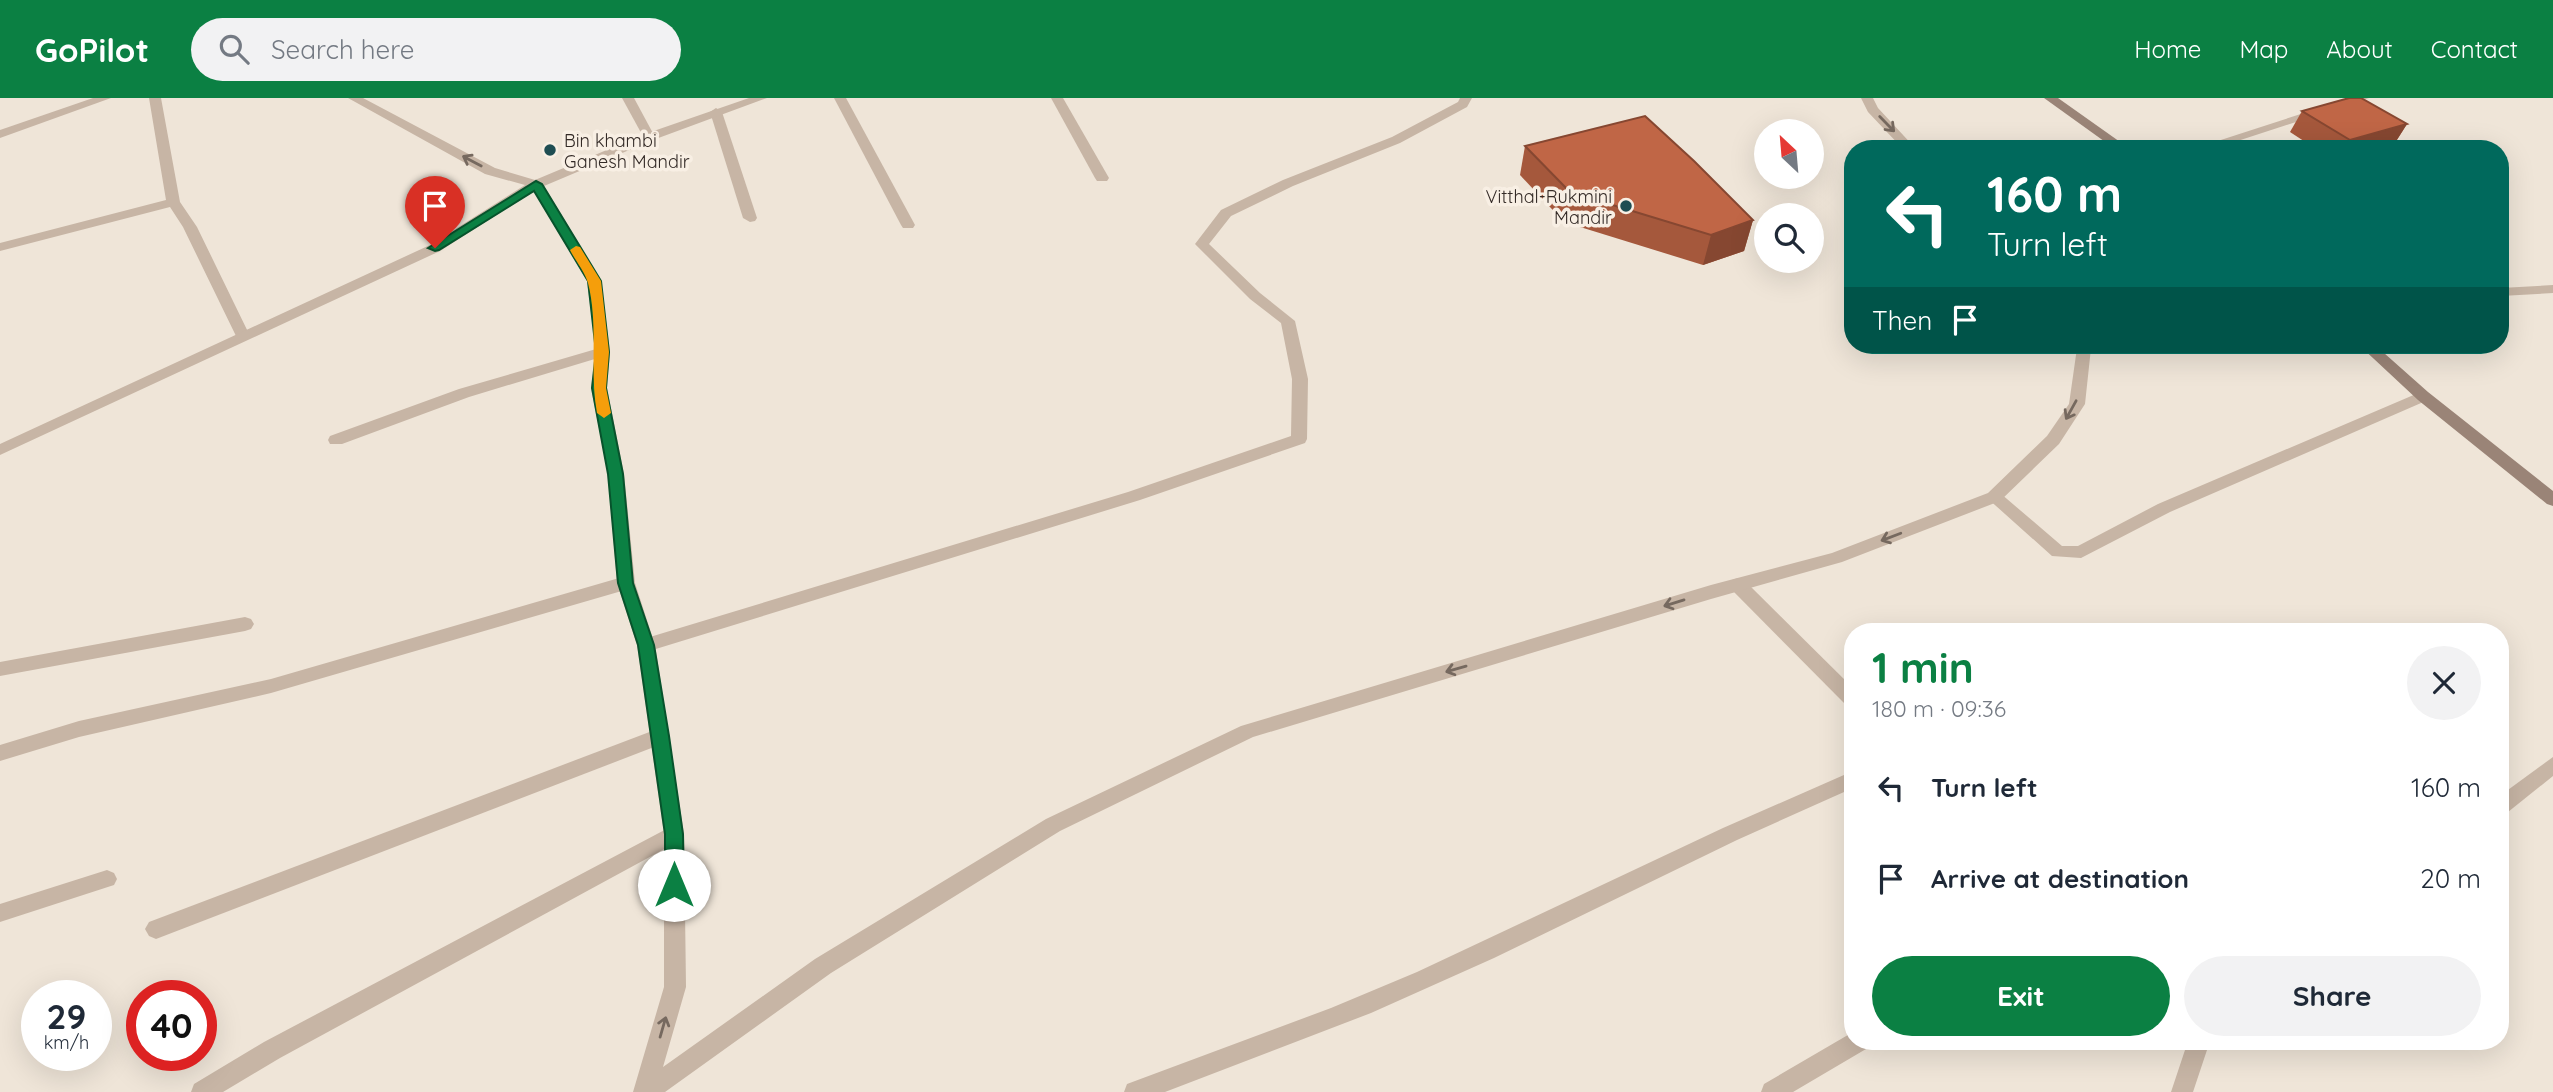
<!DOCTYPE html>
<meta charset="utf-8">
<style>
:root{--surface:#fff;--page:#f2f2f3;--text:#1f2937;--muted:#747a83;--accent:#0b8043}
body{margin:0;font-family:Quicksand,sans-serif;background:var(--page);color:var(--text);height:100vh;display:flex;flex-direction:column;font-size:26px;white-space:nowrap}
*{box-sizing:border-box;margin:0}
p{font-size:23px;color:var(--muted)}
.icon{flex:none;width:38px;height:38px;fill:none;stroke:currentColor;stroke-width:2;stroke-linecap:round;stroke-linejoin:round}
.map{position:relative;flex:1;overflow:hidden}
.drawer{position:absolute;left:1844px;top:525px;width:665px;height:427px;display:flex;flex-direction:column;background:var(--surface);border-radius:28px;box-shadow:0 7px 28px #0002}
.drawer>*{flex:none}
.hud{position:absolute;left:1844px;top:42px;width:665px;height:214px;border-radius:28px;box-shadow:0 7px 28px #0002;background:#00695c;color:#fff;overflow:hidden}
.needle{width:46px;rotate:334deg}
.tools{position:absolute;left:1754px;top:21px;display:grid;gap:14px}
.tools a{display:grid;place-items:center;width:70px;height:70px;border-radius:50%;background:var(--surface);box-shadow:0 7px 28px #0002;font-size:35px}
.speed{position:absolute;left:21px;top:882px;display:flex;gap:14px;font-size:35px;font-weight:700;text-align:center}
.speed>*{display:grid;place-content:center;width:91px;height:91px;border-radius:50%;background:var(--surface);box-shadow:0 7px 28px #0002;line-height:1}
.speed small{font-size:18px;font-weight:400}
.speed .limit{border:10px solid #d22;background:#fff;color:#111}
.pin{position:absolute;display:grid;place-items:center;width:60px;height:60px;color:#fff;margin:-72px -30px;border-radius:50% 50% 50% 0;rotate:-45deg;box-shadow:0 0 7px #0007}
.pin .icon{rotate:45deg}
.me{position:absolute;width:77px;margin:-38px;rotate:0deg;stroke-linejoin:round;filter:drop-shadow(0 0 5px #0008)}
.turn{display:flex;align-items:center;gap:24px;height:147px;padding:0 28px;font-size:32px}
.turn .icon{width:91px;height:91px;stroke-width:2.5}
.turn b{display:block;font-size:49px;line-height:60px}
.then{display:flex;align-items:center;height:66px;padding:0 28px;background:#0003;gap:14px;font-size:26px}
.round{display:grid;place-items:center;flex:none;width:74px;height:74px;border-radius:37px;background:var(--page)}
.summary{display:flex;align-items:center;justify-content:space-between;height:119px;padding:0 28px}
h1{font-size:42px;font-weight:800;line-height:52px;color:var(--accent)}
.button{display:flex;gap:14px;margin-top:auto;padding:14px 28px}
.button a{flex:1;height:80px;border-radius:42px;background:var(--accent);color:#fff;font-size:28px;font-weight:800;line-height:80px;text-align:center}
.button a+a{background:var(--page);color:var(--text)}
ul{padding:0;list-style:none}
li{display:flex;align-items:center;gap:21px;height:91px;padding:0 28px}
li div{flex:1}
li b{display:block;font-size:26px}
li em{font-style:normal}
header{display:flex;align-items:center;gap:42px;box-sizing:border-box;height:98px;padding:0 35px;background:var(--accent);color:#fff}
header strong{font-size:33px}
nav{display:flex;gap:38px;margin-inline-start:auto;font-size:24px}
.search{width:490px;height:63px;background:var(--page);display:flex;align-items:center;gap:18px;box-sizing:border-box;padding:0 24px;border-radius:38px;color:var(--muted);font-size:26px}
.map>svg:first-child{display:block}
</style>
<header>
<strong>GoPilot</strong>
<div class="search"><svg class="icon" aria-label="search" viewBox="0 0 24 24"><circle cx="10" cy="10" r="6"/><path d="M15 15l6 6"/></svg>Search here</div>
<nav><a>Home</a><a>Map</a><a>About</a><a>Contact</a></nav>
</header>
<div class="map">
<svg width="2553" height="994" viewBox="0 0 2553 994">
<rect width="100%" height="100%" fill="#efe5d8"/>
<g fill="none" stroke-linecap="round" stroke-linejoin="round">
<g fill="#c7b5a5" fill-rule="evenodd">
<path d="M93,0H111L0,40V32Z"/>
<path d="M149,0H161L180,104L197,129L250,238L248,241H238L236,238L183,129L170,109L0,153V145L166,102Z"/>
<path d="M622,0H634L655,39L653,42H645Z"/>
<path d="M834,0H846L915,127L913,130H903L901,127Z"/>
<path d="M1051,0H1063L1109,80L1107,83H1097L1095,80Z"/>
<path d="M1460,0H1472L1467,9L1400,45L1293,88L1231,118L1209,146L1260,195L1295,223L1308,281L1307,341L1305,345L1140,402L646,554L640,552L637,547L640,542L1128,394L1291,338L1292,281L1281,225L1250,201L1195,146L1221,112L1283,82L1392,39L1458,4Z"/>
<path d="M2350,0H2369L2213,51H2193Z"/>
<path d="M716,10L722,14L757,120L755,123L750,124L743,120L710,14Z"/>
<path d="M2553,187V195L2501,198V190Z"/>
<path d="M603,249L608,251L610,254L608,257L469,299L342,346H330L328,342L330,338L459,291Z"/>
<path d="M2423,293L2431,298L2428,302L2170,414L2081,460L2052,458L1986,399L1994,393L2000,395L2062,448H2078L2158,406Z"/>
<path d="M626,478L632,480L635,485L632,490L271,595L79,639L0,663V647L79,623L271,581Z"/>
<path d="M1738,480L1744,482L1853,590V609L1846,607L1732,492L1729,487L1732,482Z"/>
<path d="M245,519L251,521L254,526L251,531L245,533L0,578V564Z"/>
<path d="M660,630L667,632L670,638L667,644L156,841L149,838L145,831L149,824Z"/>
<path d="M2553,659V678L2508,714L2501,716V697Z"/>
<path d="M1853,673V690L1737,742L1494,860L1371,915L1165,994H1124L1127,986L1331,910L1417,874L1723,730Z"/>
<path d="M674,727L681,730L684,736L681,742L280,960L223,994H191L194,986L264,944Z"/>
<path d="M107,772L114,775L117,781L114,787L0,824V806Z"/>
<path d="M1853,934V943H1869L1866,951L1793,994H1761L1764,986Z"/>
<path d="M2188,943H2210L2193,994H2171Z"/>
</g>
<g fill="#c7b5a5" fill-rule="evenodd">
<path d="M348,0H363L495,70L535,82L645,36L749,0H767L653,42L544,88L601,183L610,254L607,290L624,376L635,485L655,547L684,736L686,889L663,969L815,861L1046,721L1241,628L1711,487L1832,455L1988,395L2047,338L2069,306L2077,250L2075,247H2089L2091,250L2085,306L2059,346L2000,403L1842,464L1711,501L1253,639L1060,733L831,875L665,994H633L664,889V736L637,547L617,485L608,376L591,290L596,254L587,183L534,93L440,153L0,357V346L430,147L525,87L485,76Z"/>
<path d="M1861,0H1873L1878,10L1916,51H1903L1868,14Z"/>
</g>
<g fill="#9a8477" fill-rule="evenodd">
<path d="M2044,0H2058L2130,51H2115Z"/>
<path d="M2359,247H2375L2428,294L2553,393V408L2547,406L2418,302Z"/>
</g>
</g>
<g fill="#a5583c">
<path d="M2302,13L2407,26L2393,48L2382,51H2316L2290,34Z"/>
<path d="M1525,48L1753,122L1744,153L1703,167L1564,124L1520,77Z"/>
</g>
<g fill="#864731">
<path d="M2407,26L2393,48L2382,51H2345L2350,42Z"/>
<path d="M1753,122L1744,153L1703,167L1711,137Z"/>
</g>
<g fill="#c06646" stroke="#864731" stroke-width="2">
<path d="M2349,0H2361L2407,26L2350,42L2302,13Z"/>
<path d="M1645,18L1694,63L1753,122L1711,137L1570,94L1525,48Z"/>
</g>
<defs><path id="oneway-shaft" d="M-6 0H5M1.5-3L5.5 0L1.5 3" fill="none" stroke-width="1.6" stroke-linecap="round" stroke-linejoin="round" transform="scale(1.75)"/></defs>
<g stroke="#76695f">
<use href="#oneway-shaft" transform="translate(1887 26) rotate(46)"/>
<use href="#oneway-shaft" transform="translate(472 63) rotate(-152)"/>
<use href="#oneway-shaft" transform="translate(2071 312) rotate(119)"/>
<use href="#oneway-shaft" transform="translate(1891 439) rotate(159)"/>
<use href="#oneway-shaft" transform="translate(1674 505) rotate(163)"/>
<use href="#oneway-shaft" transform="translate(1456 571) rotate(164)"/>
<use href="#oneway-shaft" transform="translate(663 929) rotate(-74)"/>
</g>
<path fill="#0b8043" stroke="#07532c" stroke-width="2" d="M536,83L542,86L601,183L609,254L606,290L623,376L633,485L654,547L669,638L683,736L684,787L681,793L674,795L668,793L665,787V736L638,547L618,485L608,376L592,290L596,254L588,183L534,93L439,152L435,153L428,150Z"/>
<path fill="#f59e0b" d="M576,148L580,149L601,183L609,254L606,290L611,315L604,320L597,315C589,272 599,228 588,185C585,174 575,162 570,152Z"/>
<g fill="#1e4d52" stroke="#f8efe4" stroke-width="2.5">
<circle cx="550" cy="52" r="7"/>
<circle cx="1626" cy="108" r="7"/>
</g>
<g text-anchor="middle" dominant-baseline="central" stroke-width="7" stroke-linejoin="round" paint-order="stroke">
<g font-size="18" fill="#332a26" stroke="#f8efe4" text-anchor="start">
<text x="564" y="42">Bin khambi<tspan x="564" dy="21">Ganesh Mandir</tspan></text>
<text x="1612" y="98" text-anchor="end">Vitthal-Rukmini<tspan x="1612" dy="21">Mandir</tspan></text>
</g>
</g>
</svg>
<div class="tools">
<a><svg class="needle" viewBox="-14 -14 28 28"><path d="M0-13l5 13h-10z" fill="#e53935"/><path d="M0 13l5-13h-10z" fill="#747a83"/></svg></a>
<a><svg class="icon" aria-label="search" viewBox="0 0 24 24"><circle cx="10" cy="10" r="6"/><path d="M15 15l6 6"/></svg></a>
</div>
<div class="speed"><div>29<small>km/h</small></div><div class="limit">40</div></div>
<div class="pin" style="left:435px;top:150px;background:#d93025"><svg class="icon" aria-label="arrive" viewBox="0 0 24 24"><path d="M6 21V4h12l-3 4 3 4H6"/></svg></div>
<svg class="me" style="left:674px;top:787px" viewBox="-20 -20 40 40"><circle r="19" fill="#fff"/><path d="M0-13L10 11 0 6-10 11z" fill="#0b8043"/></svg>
<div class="hud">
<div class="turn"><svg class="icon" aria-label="left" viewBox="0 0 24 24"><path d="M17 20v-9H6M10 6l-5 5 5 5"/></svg><div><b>160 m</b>Turn left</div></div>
<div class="then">Then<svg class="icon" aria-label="arrive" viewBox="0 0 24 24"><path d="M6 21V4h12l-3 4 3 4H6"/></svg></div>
</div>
<section class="drawer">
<div class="summary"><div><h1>1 min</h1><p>180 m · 09:36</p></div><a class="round"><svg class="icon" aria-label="close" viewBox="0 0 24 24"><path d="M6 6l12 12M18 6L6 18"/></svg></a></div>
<ul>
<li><svg class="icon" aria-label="left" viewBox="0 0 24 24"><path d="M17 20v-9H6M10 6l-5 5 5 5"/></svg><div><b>Turn left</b></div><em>160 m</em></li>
<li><svg class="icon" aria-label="arrive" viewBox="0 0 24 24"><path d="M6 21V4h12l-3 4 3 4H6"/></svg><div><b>Arrive at destination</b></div><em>20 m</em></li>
</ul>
<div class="button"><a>Exit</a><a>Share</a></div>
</section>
</div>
